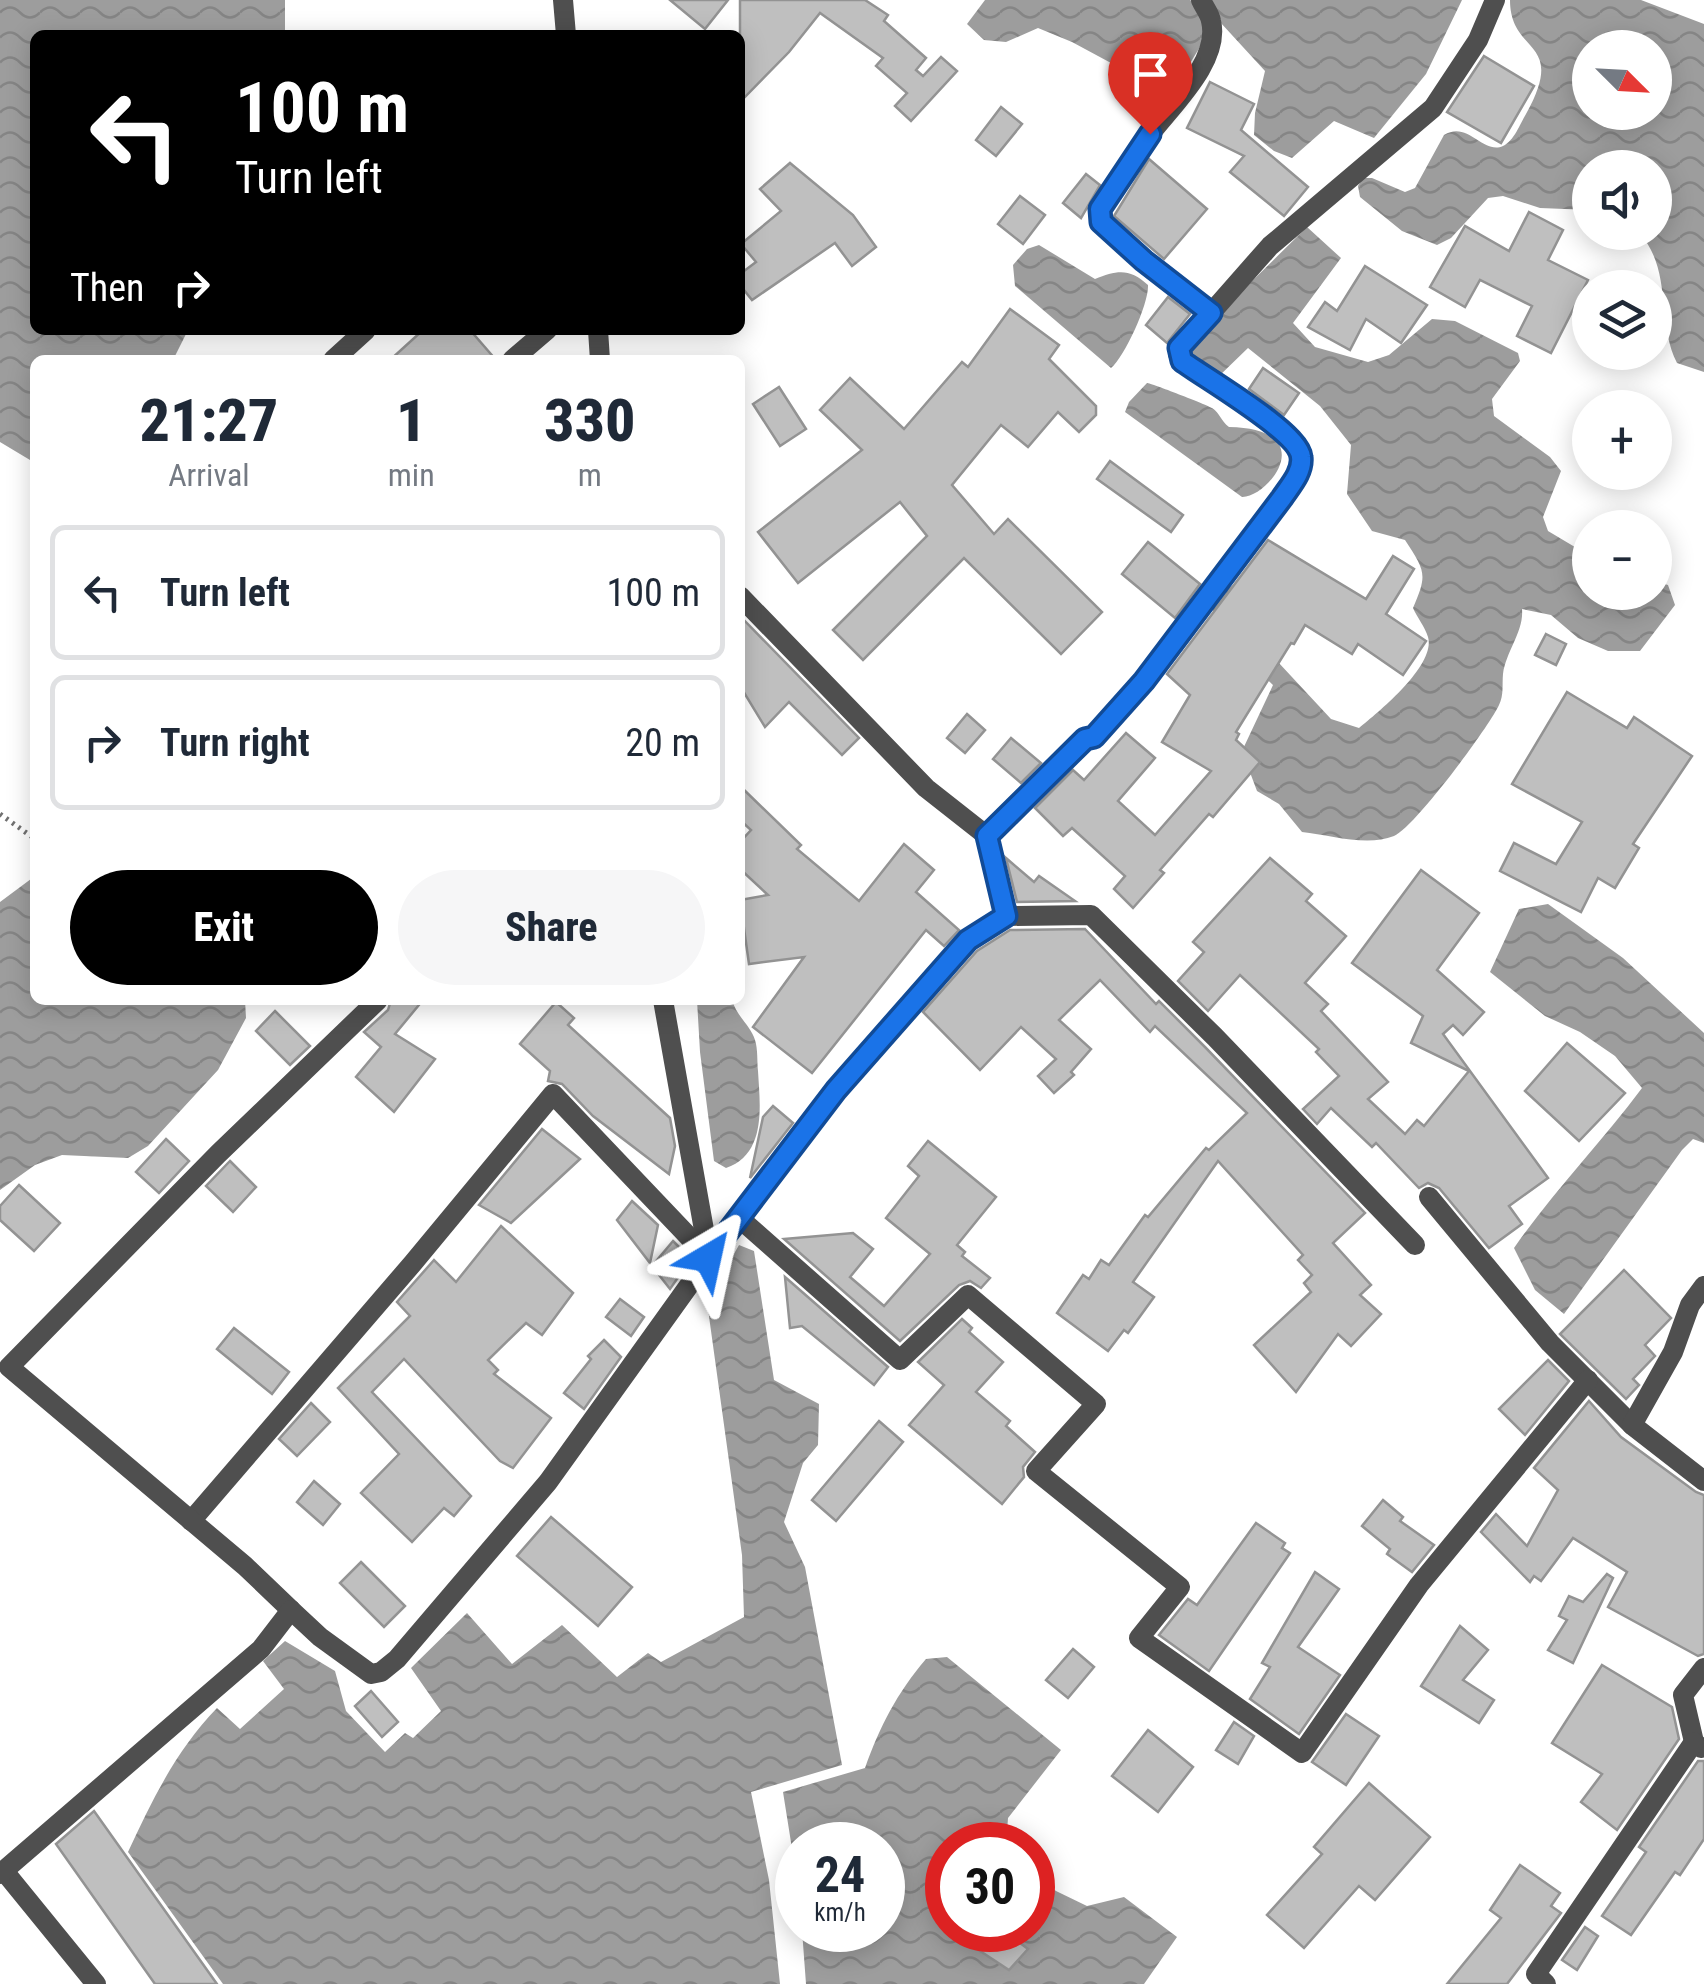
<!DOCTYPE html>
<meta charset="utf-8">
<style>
:root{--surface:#fff;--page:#f6f6f7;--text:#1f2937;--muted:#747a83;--line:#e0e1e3;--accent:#000}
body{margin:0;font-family:"Roboto Condensed",sans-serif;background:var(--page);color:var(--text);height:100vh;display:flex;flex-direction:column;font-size:38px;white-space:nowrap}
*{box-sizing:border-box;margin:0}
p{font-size:32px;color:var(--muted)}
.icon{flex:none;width:55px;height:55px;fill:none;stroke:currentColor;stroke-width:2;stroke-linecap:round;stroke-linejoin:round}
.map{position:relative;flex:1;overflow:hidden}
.panel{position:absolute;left:30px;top:355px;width:715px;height:650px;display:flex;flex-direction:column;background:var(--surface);border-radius:15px;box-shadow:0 5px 25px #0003}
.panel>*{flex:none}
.guide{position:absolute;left:30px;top:30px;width:715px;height:305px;border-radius:15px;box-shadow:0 5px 25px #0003;background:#000;color:#fff;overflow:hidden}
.needle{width:65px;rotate:114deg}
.fabs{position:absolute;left:1572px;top:30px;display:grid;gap:20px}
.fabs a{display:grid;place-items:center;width:100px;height:100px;border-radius:50%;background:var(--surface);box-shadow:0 5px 25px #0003;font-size:50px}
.speed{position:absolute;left:775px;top:1822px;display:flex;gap:20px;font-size:50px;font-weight:700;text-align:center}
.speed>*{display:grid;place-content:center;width:130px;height:130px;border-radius:50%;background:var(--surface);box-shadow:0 5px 25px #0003;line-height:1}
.speed small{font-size:25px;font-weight:400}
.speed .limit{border:15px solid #d22;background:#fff;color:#111}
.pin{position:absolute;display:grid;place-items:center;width:85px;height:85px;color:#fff;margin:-102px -42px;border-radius:50% 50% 50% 0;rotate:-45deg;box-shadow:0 0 10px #0007}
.pin .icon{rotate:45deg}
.me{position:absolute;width:110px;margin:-55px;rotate:36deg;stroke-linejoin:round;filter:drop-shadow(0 0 8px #0008)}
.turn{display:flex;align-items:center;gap:35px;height:210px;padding:0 40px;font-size:45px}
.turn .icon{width:130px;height:130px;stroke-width:2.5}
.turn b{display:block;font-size:70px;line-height:85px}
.then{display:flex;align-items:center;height:95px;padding:0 40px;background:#0003;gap:20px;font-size:38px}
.eta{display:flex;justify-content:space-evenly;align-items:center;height:170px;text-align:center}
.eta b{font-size:60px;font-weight:800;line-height:70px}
.button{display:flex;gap:20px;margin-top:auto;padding:20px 40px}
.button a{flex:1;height:115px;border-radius:60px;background:var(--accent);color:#fff;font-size:40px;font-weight:800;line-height:115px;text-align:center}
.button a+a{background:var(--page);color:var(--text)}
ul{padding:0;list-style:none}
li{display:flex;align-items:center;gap:30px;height:135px;margin:0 20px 15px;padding:0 20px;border:5px solid var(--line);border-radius:15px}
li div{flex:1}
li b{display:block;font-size:38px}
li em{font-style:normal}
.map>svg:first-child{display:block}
</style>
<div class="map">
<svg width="1704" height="1984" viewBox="0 0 1704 1984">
<defs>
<pattern id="water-waves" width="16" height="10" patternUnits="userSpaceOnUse" patternTransform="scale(2.5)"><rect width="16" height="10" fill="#9d9d9d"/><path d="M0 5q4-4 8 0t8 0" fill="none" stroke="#858585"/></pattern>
</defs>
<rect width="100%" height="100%" fill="#fff"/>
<g fill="url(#water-waves)" fill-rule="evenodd">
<path d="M0,0H285V35H35V330H188L173,360H35V463L0,442Z"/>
<path d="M985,0H1190L1199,6L1208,34L1176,86L1163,91L1072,42L1038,28L1006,42L984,40L967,24Z"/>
<path d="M1208,0H1462L1426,74L1374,138L1334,121L1292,158L1274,151L1254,135L1255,113L1265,71L1220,22Z"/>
<path d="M1510,0H1641L1704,24V372L1677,363C1656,322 1673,269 1639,233L1655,232V168H1590V210L1540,208L1503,196L1488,198L1451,238L1437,245L1402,231L1360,197L1358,186L1363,178H1372L1405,192L1415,188L1444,135C1468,120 1483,155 1503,146C1514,141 1520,124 1526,114C1568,38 1510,56 1510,0ZM1590,48H1655V112H1590Z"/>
<path d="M1307,227L1341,258L1293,323L1315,347L1368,362L1389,355L1432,319L1455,321L1518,353L1520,361L1492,399L1494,416L1550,457L1561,471L1543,517L1548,531L1590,556V592H1655V581L1668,585L1675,605L1640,651H1608L1578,638L1551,615L1522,609C1524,632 1506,651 1503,674C1502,685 1504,695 1499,705C1489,727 1414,828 1394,836C1367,847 1330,835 1302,832L1279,804L1257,791L1242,751L1273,685L1218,634L1211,602L1237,582L1278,662L1331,719L1359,728C1380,711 1436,665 1428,637C1425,627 1417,617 1413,608C1428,574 1425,571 1405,540L1372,531L1347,494L1351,445L1320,406L1248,348L1216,379L1192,364L1187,345Z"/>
<path d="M1039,245L1095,279C1117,270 1130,268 1148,285C1149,303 1125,356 1111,368L1015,286L1013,265L1027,249Z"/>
<path d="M1147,383C1151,383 1207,405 1212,408C1220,413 1221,421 1229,427C1323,429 1268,498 1242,497L1125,412L1129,402Z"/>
<path d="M35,876V1000H245L246,1018L218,1070L148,1146L128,1158L62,1155L35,1165L0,1190V902Z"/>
<path d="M1548,904L1623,958L1704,1033V1143L1693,1139L1682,1150L1564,1314L1535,1290L1514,1248C1553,1192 1601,1143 1642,1088L1615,1056L1580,1032L1545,1016L1490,972L1519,909Z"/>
<path d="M697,1000H732C737,1017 751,1026 755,1040C758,1049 757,1062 758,1071C760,1105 767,1154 726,1168L714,1161L700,1052Z"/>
<path d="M739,1245L754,1251L774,1380L819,1404L818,1445L803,1463L784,1522L805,1567L842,1765L751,1792L769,1880L780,1984H223L128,1852C152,1800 177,1749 217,1708L240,1729L284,1689L263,1661L285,1641L335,1671L346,1711L385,1752L405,1733L413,1738L441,1711L411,1668L467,1613L512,1664L562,1625L617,1677L648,1653L661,1662L744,1617L742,1555L707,1302Z"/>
<path d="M947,1657L1061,1750L1008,1818L1006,1845H948V1930H1032L1033,1873L1056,1891L1087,1906L1124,1897L1177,1937L1144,1984H806L802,1930H882V1845H798L797,1880L783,1792L865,1768C880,1726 897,1693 926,1659Z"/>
</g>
<g fill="#bfbfbf" stroke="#939393" stroke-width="2.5">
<path d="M670,0H728L705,29Z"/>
<path d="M740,0H865L888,15L884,21L926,58L916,70L923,76L941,57L957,71L911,121L895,106L907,93L876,66L883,58L820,13L789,52L740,102Z"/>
<path d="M1484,56L1534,86L1501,143L1447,112Z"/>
<path d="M1210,82L1254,104L1241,130L1308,187L1284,216L1230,172L1244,156L1187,128Z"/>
<path d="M1001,107L1022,124L996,156L976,140Z"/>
<path d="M1149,159L1207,209L1164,259L1114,216Z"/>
<path d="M790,163L853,215L876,247L852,266L835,243L752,300L740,285V274L756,262L741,244L781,211L760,189Z"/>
<path d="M1086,174L1100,185L1081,218L1063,203Z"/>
<path d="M1020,196L1045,215L1023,244L998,224Z"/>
<path d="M1529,212L1563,230L1548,260L1588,280L1551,353L1517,336L1532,306L1480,280L1465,307L1430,287L1465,226L1509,251Z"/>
<path d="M1365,266L1427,305L1401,343L1366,319L1350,350L1308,327L1325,302L1337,311Z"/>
<path d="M1168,297L1190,314L1167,343L1146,325Z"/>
<path d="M1010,309L1059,345L1049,359L1096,406V415L1079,432L1058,412L1028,447L1001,425L952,485L994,534L1008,519L1102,612L1061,654L964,558L863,660L833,630L927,536L900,502L798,583L758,532L862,450L820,410L850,378L904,429L962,362L968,367Z"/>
<path d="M423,330H470L496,360H390Z"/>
<path d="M1263,368L1299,393L1284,415L1249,389Z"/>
<path d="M779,387L806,429L780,446L753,404Z"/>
<path d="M1110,461L1183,515L1171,532L1097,479Z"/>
<path d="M1268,540L1366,599L1393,556L1414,569L1386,614L1426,641L1403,675L1358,644L1352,654L1305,625L1294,644L1291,643L1236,732L1239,734L1236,740L1260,762L1213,817L1209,814L1160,870L1164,873L1133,908L1114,889L1125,876L1072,828L1063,836L1035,808L1073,770L1084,780L1126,733L1155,758L1118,801L1155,835L1211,771L1162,742L1190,695L1167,674Z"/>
<path d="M1148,542L1200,584L1175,618L1122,574Z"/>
<path d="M740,616L859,738L842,755L789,702L765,727L740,686Z"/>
<path d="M1546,634L1566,644L1556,665L1535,655Z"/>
<path d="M1567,692L1627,728L1634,717L1692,756L1633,844L1639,848L1615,888L1598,878L1581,912L1500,871L1514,843L1556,864L1582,822L1512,784Z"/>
<path d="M967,714L985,730L965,753L947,738Z"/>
<path d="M1011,738L1041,763L1021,783L993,759Z"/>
<path d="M740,786L801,845L797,849L859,901L904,844L934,870L916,892L959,930L944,946L926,930L812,1073L753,1027L804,957L749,964L740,900L768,895L740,869V842L751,830L740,820Z"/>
<path d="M1006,858L1034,882L1039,876L1075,901L1017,902Z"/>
<path d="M1270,858L1312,894L1306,901L1346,936L1305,983L1328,1004L1321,1011L1388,1082L1368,1099L1405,1134L1417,1120L1424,1126L1469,1071L1411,1043L1423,1016L1352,963L1421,870L1479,913L1437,970L1484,1012L1463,1035L1453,1025L1443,1034L1548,1178L1509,1206L1522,1224L1489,1248L1439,1188L1428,1183L1419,1188L1376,1143L1372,1147L1331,1108L1317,1124L1303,1109L1339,1076L1316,1052L1319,1049L1240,975L1208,1011L1178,981L1204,952L1193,942Z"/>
<path d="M1085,929L1156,1004L1159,1001L1205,1047L1365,1213L1333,1243L1371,1285L1360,1295L1381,1314L1351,1346L1338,1334L1296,1392L1254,1345L1311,1292L1304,1283L1312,1275L1298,1260L1303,1255L1218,1161L1133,1282L1154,1297L1128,1333L1124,1330L1108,1351L1057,1313L1083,1275L1089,1279L1101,1260L1109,1265L1145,1215L1148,1217L1206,1148L1209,1150L1247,1113L1155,1026L1150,1032L1100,980L1059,1020L1091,1049L1071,1072L1074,1075L1054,1093L1038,1076L1056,1059L1021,1027L980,1070L923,1012L977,951L1010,930Z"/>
<path d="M391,1000H423L395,1034L435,1059L394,1112L356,1077L381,1047L364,1032L388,1010Z"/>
<path d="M556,1002L574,1018L568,1025L670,1118L675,1146L669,1174L593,1116L562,1084L548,1081L550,1071L520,1044Z"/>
<path d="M275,1011L310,1046L290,1065L256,1031Z"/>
<path d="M1567,1043L1625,1093L1579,1141L1525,1091Z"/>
<path d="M773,1106L793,1123L750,1178L763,1117Z"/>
<path d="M542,1129L580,1159L511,1223L479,1205Z"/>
<path d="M166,1139L189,1161L159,1193L136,1172Z"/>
<path d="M928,1141L996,1197L957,1245L965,1252L962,1256L990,1278L981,1288L970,1281L959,1285L900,1341L784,1239L853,1233L873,1249L850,1277L884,1306L930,1254L886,1218L919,1176L908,1166Z"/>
<path d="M230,1161L256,1187L233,1212L206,1186Z"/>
<path d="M19,1185L60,1223L34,1251L0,1220V1206Z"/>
<path d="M632,1201L658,1225L650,1263L617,1220Z"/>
<path d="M501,1226L573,1293L542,1335L526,1323L488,1360L498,1370L494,1374L551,1418L513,1468L500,1461L404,1359L372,1392L471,1496L454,1516L444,1508L412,1542L361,1493L399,1454L338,1388L410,1316L397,1302L434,1260L456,1282Z"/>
<path d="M673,1241L691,1259L670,1289L652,1266Z"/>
<path d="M1624,1270L1671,1318L1645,1345L1655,1356L1633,1379L1639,1385L1626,1399L1560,1334Z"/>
<path d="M785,1277L888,1367L874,1385L802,1326L790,1328Z"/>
<path d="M620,1299L644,1317L631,1336L606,1317Z"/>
<path d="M962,1319L972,1328L969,1332L1003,1362L976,1392L1010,1421L1006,1426L1035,1452L1023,1467L1024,1477L1002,1504L909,1425L944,1385L918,1362Z"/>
<path d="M234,1328L289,1372L272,1394L217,1349Z"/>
<path d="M604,1340L621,1357L584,1409L564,1393L591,1359L588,1356Z"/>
<path d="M1548,1360L1569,1381L1525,1435L1499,1409Z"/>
<path d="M1589,1401L1621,1437L1696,1492L1704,1495V1654L1698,1656L1608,1607L1627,1572L1573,1538L1541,1581L1534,1576L1530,1582L1481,1532L1496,1514L1527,1546L1558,1490L1534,1468Z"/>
<path d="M311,1403L330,1422L297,1456L279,1439Z"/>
<path d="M879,1421L903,1442L836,1521L812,1500Z"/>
<path d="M314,1481L340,1504L323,1525L297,1502Z"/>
<path d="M1383,1500L1403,1517L1400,1521L1434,1545L1412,1572L1387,1554L1390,1549L1362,1526Z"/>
<path d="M551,1517L632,1587L598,1626L517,1556Z"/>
<path d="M1256,1523L1285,1543L1282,1548L1290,1553L1209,1671L1159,1635L1188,1599L1197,1605Z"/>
<path d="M361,1562L405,1606L384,1627L340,1583Z"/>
<path d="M1315,1572L1339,1589L1298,1647L1340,1675L1299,1734L1250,1699L1270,1667L1262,1663Z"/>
<path d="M1607,1574L1613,1578L1573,1663L1548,1650L1567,1620L1559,1616L1569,1596L1583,1602Z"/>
<path d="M1460,1626L1488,1650L1463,1680L1494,1700L1479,1723L1421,1686Z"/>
<path d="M1073,1649L1094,1667L1068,1698L1046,1680Z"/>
<path d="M1602,1665L1672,1707L1679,1739L1617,1830L1581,1802L1602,1774L1552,1743Z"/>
<path d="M371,1691L398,1722L382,1737L355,1706Z"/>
<path d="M1346,1714L1379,1736L1346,1785L1312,1762Z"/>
<path d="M1234,1722L1254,1736L1238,1764L1216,1750Z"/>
<path d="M1148,1730L1193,1767L1158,1812L1112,1776Z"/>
<path d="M1698,1761H1704V1839L1680,1875L1675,1872L1631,1935L1602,1916L1646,1852L1639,1847Z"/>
<path d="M1369,1783L1430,1837L1375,1900L1359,1886L1304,1948L1267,1915L1322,1854L1314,1847Z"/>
<path d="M94,1811L217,1984H155L56,1844Z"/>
<path d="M1520,1865L1560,1893L1551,1906L1561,1913L1507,1984H1447L1501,1918L1490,1910Z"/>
<path d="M1585,1927L1598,1936L1577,1970L1562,1960Z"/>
<path d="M984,1930H1003L1028,1949L1009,1970L971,1945Z"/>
</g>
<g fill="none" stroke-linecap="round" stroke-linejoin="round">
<path stroke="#717171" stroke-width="5" stroke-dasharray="2.5 5" stroke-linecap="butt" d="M0,814L35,839"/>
<g stroke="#4f4f4f" stroke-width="20">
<path d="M563,0L566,35"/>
<path d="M1211,313L1270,246L1433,108L1478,40L1495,0"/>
<path d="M598,330L600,360"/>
<path d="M333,360L366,330"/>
<path d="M512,360L547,330"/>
<path d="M740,596L926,788L987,836L1006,916"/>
<path d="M987,836L1085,739L1094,737L1144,681L1282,499C1290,486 1303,472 1301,457C1299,432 1205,378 1182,361L1178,354L1181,344L1211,313L1144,261L1101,222L1100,209C1116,185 1131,160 1148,137C1169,108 1221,62 1211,21C1210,14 1204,7 1201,0"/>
<path d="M663,1000L709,1258"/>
<path d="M1429,1197L1550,1343L1632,1425L1704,1481"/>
<path d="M738,1217L900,1360L968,1295L1096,1404L1036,1471L1180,1587L1139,1638L1302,1753L1419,1585L1588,1380"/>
<path d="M1632,1425L1673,1352L1690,1305L1704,1286"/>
<path d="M191,1521L413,1263L553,1094L709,1258"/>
<path d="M291,1610L245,1566L9,1367L218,1154L378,1000"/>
<path d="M1701,1748L1694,1742L1683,1695L1704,1668"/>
<path d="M4,1871L96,1984"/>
<path d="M0,1874L261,1649L291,1610L320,1637L371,1674L381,1672L397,1659L548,1482L746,1206L835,1090L968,940L1006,916L1091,915L1215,1037L1415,1245"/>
<path d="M1546,1984L1536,1974L1694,1742"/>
</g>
</g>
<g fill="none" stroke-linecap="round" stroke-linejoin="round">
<g stroke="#114b97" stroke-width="25">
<path id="route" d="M708,1258L836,1090L968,940L1006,916L987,836L1085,739L1094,737L1144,681L1282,498C1290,486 1303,472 1301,457C1299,432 1205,378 1182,361L1179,348L1211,313L1144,261L1101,222L1100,209L1150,134"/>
</g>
<use href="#route" stroke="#1a73e8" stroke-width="18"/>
</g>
</svg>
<div class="fabs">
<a><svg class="needle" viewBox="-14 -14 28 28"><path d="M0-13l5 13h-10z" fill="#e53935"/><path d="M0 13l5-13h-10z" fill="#747a83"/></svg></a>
<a><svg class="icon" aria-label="sound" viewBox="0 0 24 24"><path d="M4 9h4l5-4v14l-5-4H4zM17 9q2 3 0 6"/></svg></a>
<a><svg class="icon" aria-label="layers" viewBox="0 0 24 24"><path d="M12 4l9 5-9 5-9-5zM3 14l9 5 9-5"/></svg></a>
<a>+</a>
<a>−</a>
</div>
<div class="speed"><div>24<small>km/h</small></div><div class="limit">30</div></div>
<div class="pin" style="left:1150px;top:134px;background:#d93025"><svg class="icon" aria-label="arrive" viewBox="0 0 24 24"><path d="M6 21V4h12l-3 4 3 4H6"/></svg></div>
<svg class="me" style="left:708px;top:1258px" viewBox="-20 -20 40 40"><path d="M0-17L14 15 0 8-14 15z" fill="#1a73e8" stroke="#fff" stroke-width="4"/></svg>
<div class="guide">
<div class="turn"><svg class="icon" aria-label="left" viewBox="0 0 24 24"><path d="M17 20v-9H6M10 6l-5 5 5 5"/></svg><div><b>100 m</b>Turn left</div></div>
<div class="then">Then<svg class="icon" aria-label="right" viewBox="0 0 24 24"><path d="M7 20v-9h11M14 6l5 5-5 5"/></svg></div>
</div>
<section class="panel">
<div class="eta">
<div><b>21:27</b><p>Arrival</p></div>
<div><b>1</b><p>min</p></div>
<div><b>330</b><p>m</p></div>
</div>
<ul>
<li><svg class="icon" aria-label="left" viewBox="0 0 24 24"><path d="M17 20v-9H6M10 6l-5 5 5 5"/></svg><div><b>Turn left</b></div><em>100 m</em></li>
<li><svg class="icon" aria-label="right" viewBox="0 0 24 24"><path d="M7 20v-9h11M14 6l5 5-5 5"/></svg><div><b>Turn right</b></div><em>20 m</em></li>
</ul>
<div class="button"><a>Exit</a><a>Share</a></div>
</section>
</div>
